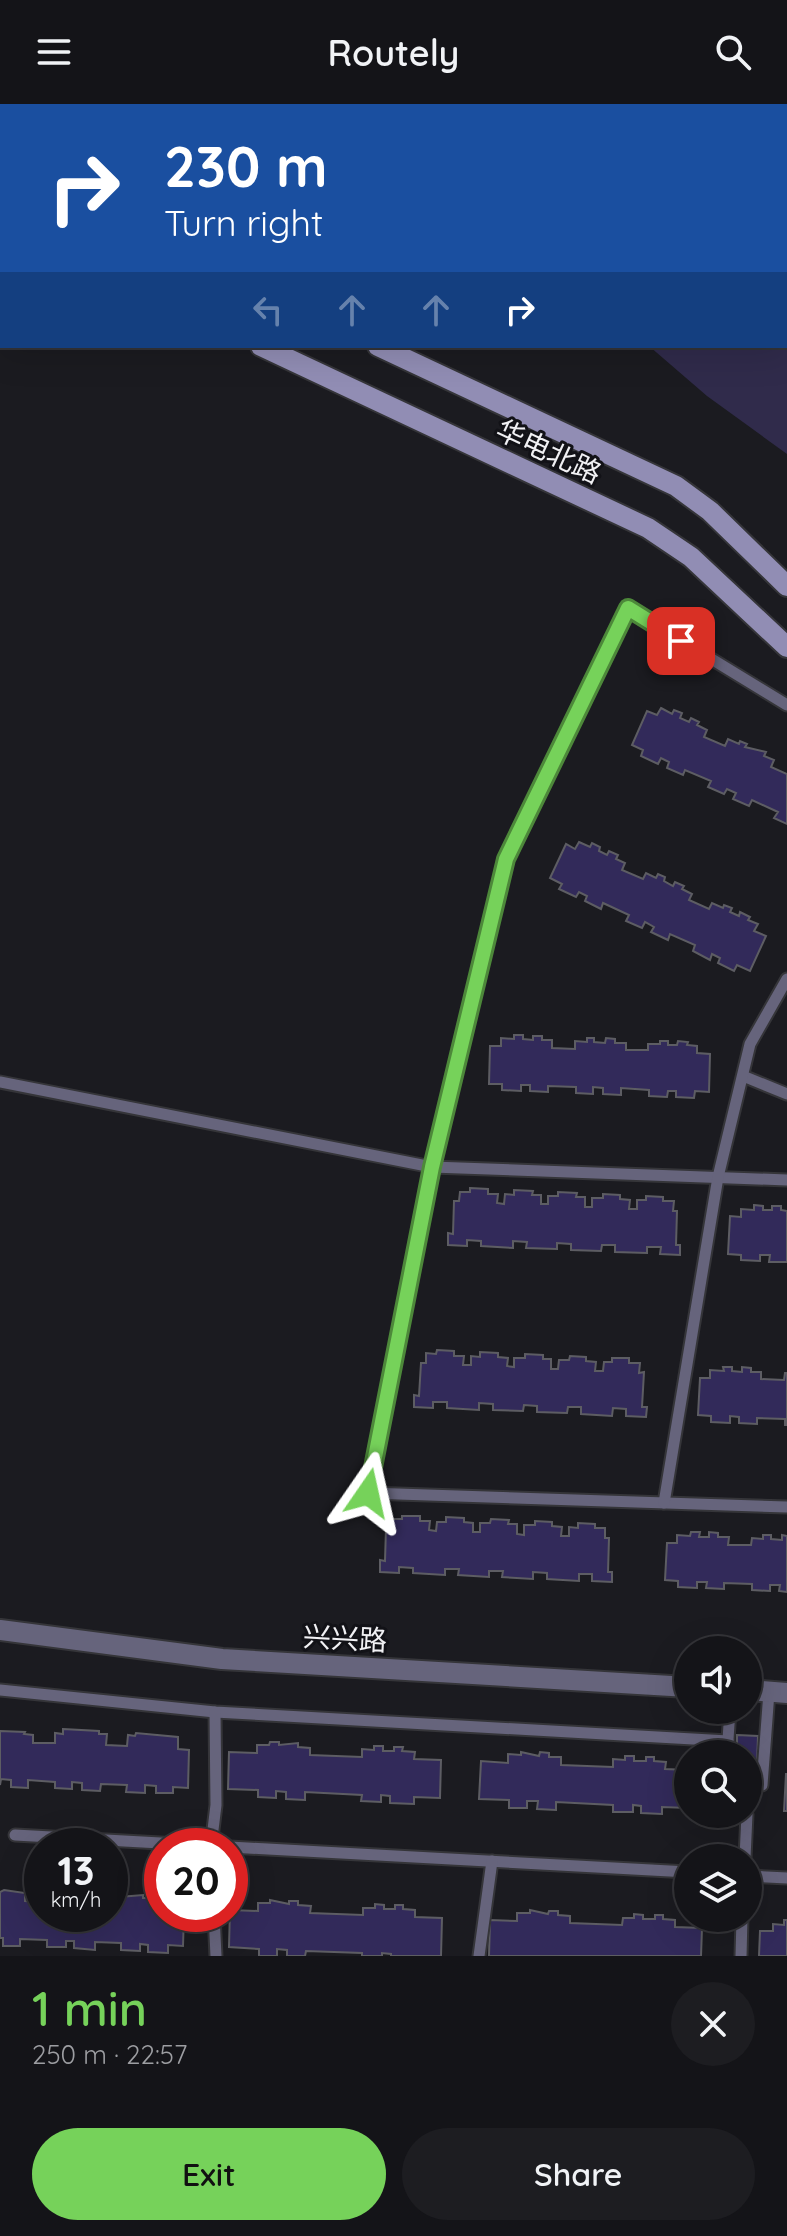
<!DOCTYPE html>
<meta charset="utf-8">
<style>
:root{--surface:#141418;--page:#1d1d21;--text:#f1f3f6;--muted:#9d9ea2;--line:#333337;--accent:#76d25a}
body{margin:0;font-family:Quicksand,"Noto Sans SC",sans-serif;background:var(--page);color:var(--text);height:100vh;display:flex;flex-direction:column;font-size:30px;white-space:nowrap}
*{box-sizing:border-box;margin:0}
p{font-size:26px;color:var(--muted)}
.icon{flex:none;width:44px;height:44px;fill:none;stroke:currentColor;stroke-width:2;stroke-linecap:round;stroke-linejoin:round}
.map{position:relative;height:1852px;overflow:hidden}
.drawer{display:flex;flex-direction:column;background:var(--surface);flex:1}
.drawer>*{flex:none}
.guide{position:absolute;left:0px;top:0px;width:788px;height:244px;box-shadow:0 8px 32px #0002,0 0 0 2px var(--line);background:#1a4fa0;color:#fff;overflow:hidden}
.tools{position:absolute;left:674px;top:1532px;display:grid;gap:16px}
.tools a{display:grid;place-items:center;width:88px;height:88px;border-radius:50%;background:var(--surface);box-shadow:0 8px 32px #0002,0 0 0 2px var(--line);font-size:40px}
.speed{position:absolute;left:24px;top:1724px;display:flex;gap:16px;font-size:40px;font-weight:700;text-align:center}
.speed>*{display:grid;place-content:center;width:104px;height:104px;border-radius:50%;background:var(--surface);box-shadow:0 8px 32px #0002,0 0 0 2px var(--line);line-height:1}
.speed small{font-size:20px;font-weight:400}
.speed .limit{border:12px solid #d22;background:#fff;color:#111}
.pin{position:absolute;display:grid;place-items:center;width:68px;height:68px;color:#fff;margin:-34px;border-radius:16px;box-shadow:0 4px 12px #0006}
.me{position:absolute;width:88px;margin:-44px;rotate:11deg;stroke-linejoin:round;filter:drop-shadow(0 0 6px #0008)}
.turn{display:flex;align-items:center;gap:28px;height:168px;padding:0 32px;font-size:36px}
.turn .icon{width:104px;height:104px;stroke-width:2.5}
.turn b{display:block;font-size:56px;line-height:68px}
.lanes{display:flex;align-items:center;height:76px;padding:0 32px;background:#0003;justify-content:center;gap:40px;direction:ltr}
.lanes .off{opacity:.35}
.round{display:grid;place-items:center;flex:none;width:84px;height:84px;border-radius:42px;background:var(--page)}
.summary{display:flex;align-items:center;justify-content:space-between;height:136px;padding:0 32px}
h1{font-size:48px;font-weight:600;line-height:60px;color:var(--accent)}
.primary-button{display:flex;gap:16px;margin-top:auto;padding:16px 32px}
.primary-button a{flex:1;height:92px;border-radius:48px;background:var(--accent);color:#111;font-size:32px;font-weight:600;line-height:92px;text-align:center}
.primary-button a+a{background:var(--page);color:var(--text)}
header{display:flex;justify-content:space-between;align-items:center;height:104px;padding:0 32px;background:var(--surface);font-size:36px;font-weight:600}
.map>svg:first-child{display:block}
</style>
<header><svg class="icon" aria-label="menu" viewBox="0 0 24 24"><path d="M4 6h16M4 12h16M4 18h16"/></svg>Routely<svg class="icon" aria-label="search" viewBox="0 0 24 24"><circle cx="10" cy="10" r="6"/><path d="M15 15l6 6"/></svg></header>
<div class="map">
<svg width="787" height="1852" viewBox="0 0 787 1852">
<rect width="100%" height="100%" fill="#1b1b20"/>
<path fill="#302b4b" d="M468,0H787V350L707,292L649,242H786V2H467Z"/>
<g fill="#322a5a" stroke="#5d5d63" stroke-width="2">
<path d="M661,604L672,610L674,606L682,609L680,614L689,618L691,614L699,618L697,621L707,626L704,633L725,642L728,635L739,640L740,637L747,640L745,643L766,648L764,652L774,656L771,663L787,670V720L774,714L778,708L752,696L749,702L733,695L736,689L727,685L724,690L708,683L711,677L685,666L683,671L667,664L669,658L661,654L658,660L641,652L643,646L632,641L647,607L657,611Z"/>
<path d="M579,738L590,743L592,739L600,743L599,747L607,751L609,747L618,751L616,755L625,759L622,766L643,775L646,769L656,774L658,770L665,773L664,777L673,782L675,778L684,782L682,785L692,790L689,796L709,805L712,799L723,804L724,801L732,804L730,808L739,812L740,808L750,813L748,816L758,820L754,827L766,832L750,867L737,861L734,867L718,859L720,854L712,850L710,856L693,847L695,841L670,830L668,836L651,828L654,823L645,818L642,824L626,817L629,811L603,799L601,805L585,797L587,792L579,788L576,793L559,785L562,780L550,774L566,740L575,745Z"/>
<path d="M514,931H523V935L533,936V932H542V936H552V944L575,945V937L587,938V934H594V938L605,939L606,934L615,935V939H626V946H648V940H660V937H668V941H677L678,937L688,938L687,941L697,942V949L710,950L709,988L695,987L694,994L676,993V987H668L667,993L649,992V986L621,984V991L603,990V984L593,983V990L576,989V983L548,982V988L530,987V981H521V987L502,986V980H489L490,942H501V934L514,935Z"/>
<path d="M470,1084L488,1085V1090H498L497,1099L504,1100L505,1090L514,1091V1086L533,1087L532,1091H541V1100H548V1092H558V1088L577,1089L576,1093H585V1103H592V1094H603V1090L620,1091V1095L630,1096L629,1105H637V1096H646V1092L663,1093V1097H674L673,1107H677L676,1141H680V1151L660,1150L661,1143H647V1149L615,1148V1141H602L601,1147L571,1146V1140L557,1139V1145L526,1144L527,1138L513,1137V1144L481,1142V1137L467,1136V1142L448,1141V1129L453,1130L454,1097H459L460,1088H470Z"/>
<path d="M754,1101L763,1102V1106H772V1102H781V1106L787,1107V1158H769L770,1151H760V1157L741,1156V1151L728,1150L730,1112L741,1113V1105L754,1106Z"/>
<path d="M437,1246L454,1247V1252H464L463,1261H471V1252L480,1253V1248L498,1249V1253L508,1254L507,1262L514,1263V1254H525V1250L543,1251V1255H551V1265H558L559,1256H569L570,1252L586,1253V1257L596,1258L595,1267H603L604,1258H612V1254H629V1259H640L639,1269L644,1268L642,1303H647L646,1313L626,1312V1305L613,1304L612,1312L581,1310V1303H568L567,1309L537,1308V1302L524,1301L523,1307L493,1306V1300L479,1299V1306L447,1304V1298H433V1304L414,1303V1291L419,1292L421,1259H426V1249L436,1250Z"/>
<path d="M723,1263H732V1267L742,1268V1263L751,1264V1268H761V1275L784,1276L785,1269H787V1321H785V1315L757,1314V1320L739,1319V1313L730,1312V1319L711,1318V1312L698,1311L700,1274H710V1266L724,1267Z"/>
<path d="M402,1412H420V1417H430L429,1426L436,1427L437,1418H446V1413L464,1414V1418L473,1419V1428H480V1419H490L491,1415L509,1416L508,1420H517V1430L524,1431V1421H535V1417L552,1418V1422L562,1423L561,1432H569V1423L578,1424V1419L595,1420V1424H605V1434H609L608,1468H612V1478L592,1477V1470H579V1477L547,1475V1469L533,1468V1475L502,1473L503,1467H489V1473L458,1471L459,1465H445V1471L413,1469V1464L399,1463V1469L380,1468V1456L385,1457L386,1424H392V1415H402Z"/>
<path d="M691,1428H700L699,1433H709V1428L718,1429V1433H729L728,1441H751L752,1434L763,1435V1431H771V1435L782,1436V1431L787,1432V1488L779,1487L780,1481H770V1487L752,1486V1480L724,1479V1485L706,1484L707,1478H697V1484L678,1483V1477L665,1476L667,1439H677V1431L690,1432Z"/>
<path d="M63,1625L99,1627V1630H107L106,1641L127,1642L128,1631L135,1632L136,1629L178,1633V1645L189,1646L188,1684L173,1683V1689H156V1682L145,1681V1689L126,1688L127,1681L101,1680L100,1687L82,1686V1679L72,1678V1685L55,1684V1678L28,1676V1684L11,1683V1676L1,1675L0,1681V1627L25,1628L24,1630L33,1631V1639H55V1629L63,1630Z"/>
<path d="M737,1631L758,1632L757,1660H748V1650H737Z"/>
<path d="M270,1638H279V1641L298,1639V1643L310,1644V1651L362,1653V1645L374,1646V1642H383V1647H394V1643H403L402,1647L415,1648L414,1655L441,1656L440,1694L414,1693V1700L390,1699V1692L381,1691V1698L361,1697L362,1691L305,1688V1696L286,1695V1688L276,1687V1694L258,1693V1686L228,1685L229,1648L257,1649V1641H269Z"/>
<path d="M521,1648L539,1652L540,1648L549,1649V1653H561V1661L613,1663V1655L625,1656V1652H634V1657H646V1653H654V1657L666,1658L665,1665L688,1666V1704L662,1703V1710L641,1709V1702L633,1701V1708H613V1701L556,1698V1706L537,1705L538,1697H527V1704H509V1696L479,1695L481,1657L508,1659V1650L521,1651Z"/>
<path d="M786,1670H787V1707H784Z"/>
<path d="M4,1786L25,1789V1797L42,1798V1810H110V1800H119V1793L143,1791V1794H151L152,1791H161L162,1810H184L183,1842L168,1841V1849L148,1848V1841L140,1840V1847L121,1846V1839L95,1838V1846L74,1844V1837H66V1843H47V1836L20,1835V1842H3V1834H0V1788Z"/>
<path d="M270,1796L289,1800V1797H298V1801L311,1802L310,1809L363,1811V1804H375V1800L384,1801V1805H395V1801H403V1805L415,1806V1813L442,1814L441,1852H391V1850L382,1849V1852H362V1849L306,1847L305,1852H287V1846L277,1845V1852H259V1845L229,1843L230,1806L258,1807V1799H270Z"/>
<path d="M530,1806L548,1810L549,1807H558V1811L570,1812V1819L622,1821L623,1814H634V1810L643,1811V1815H655V1811H663V1815L675,1816V1823L702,1824L701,1852H489L490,1816L517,1817V1809H530Z"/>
<path d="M784,1816H787V1852H759L760,1827H773V1820L784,1821Z"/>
</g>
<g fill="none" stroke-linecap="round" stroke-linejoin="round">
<g stroke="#353539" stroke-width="15">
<g id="lane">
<path d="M787,601L628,504L506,755L432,1063L368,1389L787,1403"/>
<path d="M743,972L787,990"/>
<path d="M0,978L432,1063L787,1076"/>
<path d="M664,1399L718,1073L750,940L787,875"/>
<path d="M0,1586L215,1608L728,1637"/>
<path d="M727,1650L730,1606"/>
<path d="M748,1680L762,1681L769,1588"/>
<path d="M15,1731L215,1742"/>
<path d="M211,1742L216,1701L215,1608"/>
<path d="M230,1743L688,1768"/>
<path d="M745,1754L747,1710"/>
<path d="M748,1772L787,1774"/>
<path d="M214,1810L216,1852"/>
<path d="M479,1852L492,1757"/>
<path d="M741,1852L742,1814"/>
</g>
</g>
<g stroke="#353539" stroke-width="24">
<g id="street">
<path d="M0,1526L222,1555L688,1583"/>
<path d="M748,1586L787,1589"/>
</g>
</g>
<g stroke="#353539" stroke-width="24">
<g id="secondary">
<path d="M0,64L2,65"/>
<path d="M0,114L2,115"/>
<path d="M261,242L648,424L691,453L787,543"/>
<path d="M378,242L676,382L710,407L787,482"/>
</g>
</g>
<use href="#lane" stroke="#66647c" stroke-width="11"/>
<use href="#street" stroke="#66647c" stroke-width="20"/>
<use href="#secondary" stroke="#918db4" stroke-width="20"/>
</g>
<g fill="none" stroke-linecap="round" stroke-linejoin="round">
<g stroke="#4d883a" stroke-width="20">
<path id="route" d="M368,1389L432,1063L506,755L628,504L681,537"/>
</g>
<use href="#route" stroke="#76d25a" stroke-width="14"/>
</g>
<g text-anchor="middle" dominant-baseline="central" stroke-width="6" stroke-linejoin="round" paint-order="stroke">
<g font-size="28" fill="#f1f1f4" stroke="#121217">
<text transform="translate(549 347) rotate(25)">华电北路</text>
<text transform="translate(345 1534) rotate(3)">兴兴路</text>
</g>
</g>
</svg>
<div class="tools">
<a><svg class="icon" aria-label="sound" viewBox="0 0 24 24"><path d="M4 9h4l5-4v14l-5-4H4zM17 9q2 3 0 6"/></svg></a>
<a><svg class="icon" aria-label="search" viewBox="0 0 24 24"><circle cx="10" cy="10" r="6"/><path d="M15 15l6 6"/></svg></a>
<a><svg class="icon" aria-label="layers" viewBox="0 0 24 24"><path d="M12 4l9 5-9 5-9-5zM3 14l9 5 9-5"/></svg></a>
</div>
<div class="speed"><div>13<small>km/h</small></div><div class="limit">20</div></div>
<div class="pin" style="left:681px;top:537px;background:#d93025"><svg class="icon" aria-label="arrive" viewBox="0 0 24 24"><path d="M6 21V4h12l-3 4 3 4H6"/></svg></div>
<svg class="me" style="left:368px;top:1389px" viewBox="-20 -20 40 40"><path d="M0-17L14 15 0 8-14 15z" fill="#76d25a" stroke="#fff" stroke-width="4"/></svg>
<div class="guide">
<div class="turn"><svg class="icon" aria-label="right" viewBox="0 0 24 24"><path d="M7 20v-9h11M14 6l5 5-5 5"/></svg><div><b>230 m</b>Turn right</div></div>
<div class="lanes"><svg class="icon off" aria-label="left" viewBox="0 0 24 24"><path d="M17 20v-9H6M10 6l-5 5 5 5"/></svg><svg class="icon off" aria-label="ahead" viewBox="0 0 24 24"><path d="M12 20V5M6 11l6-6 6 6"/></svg><svg class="icon off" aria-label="ahead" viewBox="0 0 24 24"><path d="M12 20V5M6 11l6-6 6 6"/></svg><svg class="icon" aria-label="right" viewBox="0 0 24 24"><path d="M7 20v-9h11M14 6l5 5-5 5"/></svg></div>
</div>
</div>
<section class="drawer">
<div class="summary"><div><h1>1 min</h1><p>250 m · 22:57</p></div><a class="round"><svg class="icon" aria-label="close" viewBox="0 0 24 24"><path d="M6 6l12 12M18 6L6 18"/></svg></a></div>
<div class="primary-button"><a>Exit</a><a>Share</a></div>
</section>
